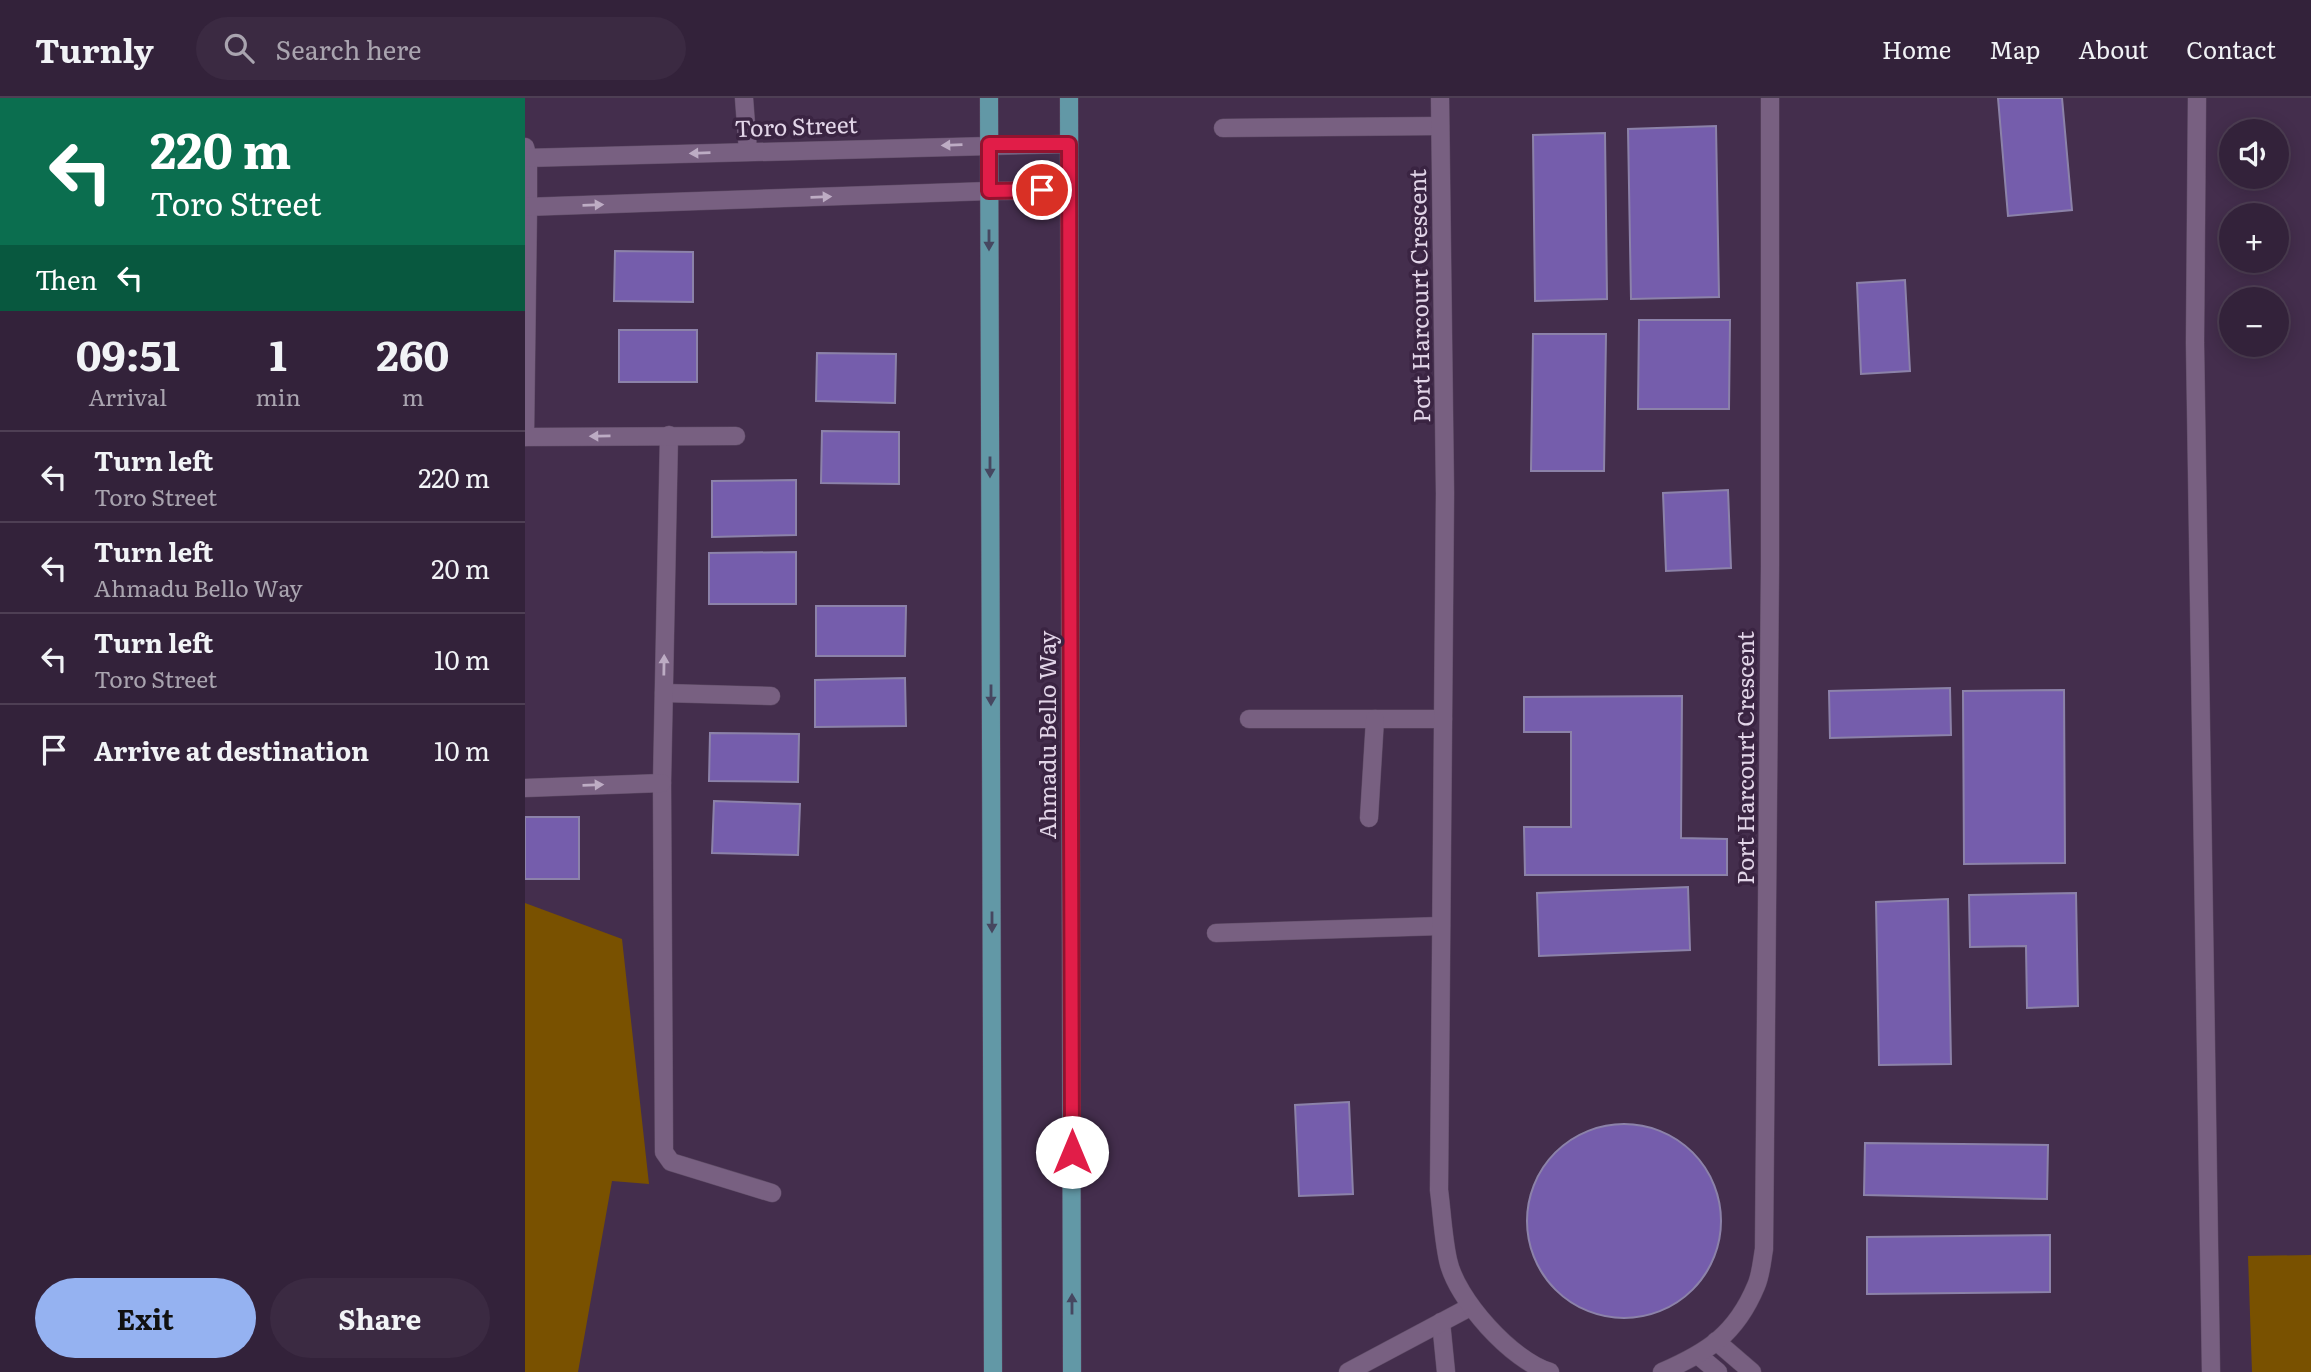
<!DOCTYPE html>
<meta charset="utf-8">
<style>
:root{--surface:#33223a;--page:#3b2a42;--text:#f1f3f6;--muted:#a9a4af;--line:#4e3f54;--accent:#95b2f1}
body{margin:0;font-family:Literata,serif;background:var(--page);color:var(--text);height:100vh;display:flex;flex-direction:column;font-size:26px;white-space:nowrap}
*{box-sizing:border-box;margin:0}
p{font-size:23px;color:var(--muted)}
.icon{flex:none;width:38px;height:38px;fill:none;stroke:currentColor;stroke-width:2;stroke-linecap:round;stroke-linejoin:round}
.map{position:relative;flex:1;overflow:hidden}
.details{display:flex;flex-direction:column;background:var(--surface);width:525px}
.details>*{flex:none}
.guide{background:#0b6e4f;color:#fff;overflow:hidden}
.tools{position:absolute;left:1694px;top:21px;display:grid;gap:14px}
.tools a{display:grid;place-items:center;width:70px;height:70px;border-radius:50%;background:var(--surface);box-shadow:0 4px 18px #0003,0 0 0 2px var(--line);font-size:35px}
.pin{position:absolute;display:grid;place-items:center;width:60px;height:60px;color:#fff;margin:-30px;border:4px solid #fff;border-radius:50%;box-shadow:0 2px 7px #0007}
.me{position:absolute;width:77px;margin:-38px;rotate:0deg;stroke-linejoin:round;filter:drop-shadow(0 0 5px #0008)}
.turn{display:flex;align-items:center;gap:24px;height:147px;padding:0 35px;font-size:32px}
.turn .icon{width:91px;height:91px;stroke-width:2.5}
.turn b{display:block;font-size:49px;line-height:60px}
.then{display:flex;align-items:center;height:66px;padding:0 35px;background:#0003;gap:14px;font-size:26px}
.eta{display:flex;justify-content:space-evenly;align-items:center;height:119px;text-align:center}
.eta b{font-size:42px;font-weight:700;line-height:49px}
.action{display:flex;gap:14px;margin-top:auto;padding:14px 35px}
.action a{flex:1;height:80px;border-radius:42px;background:var(--accent);color:#111;font-size:28px;font-weight:700;line-height:80px;text-align:center}
.action a+a{background:var(--page);color:var(--text)}
ul{padding:0;list-style:none}
li{display:flex;align-items:center;gap:21px;height:91px;padding:0 35px;border-top:2px solid var(--line)}
li div{flex:1}
li b{display:block;font-size:26px}
li em{font-style:normal}
header{display:flex;align-items:center;gap:42px;box-sizing:border-box;height:98px;padding:0 35px;background:var(--surface);border-bottom:2px solid var(--line)}
header strong{font-size:33px}
nav{display:flex;gap:38px;margin-inline-start:auto;font-size:24px}
.search{width:490px;height:63px;background:var(--page);display:flex;align-items:center;gap:18px;box-sizing:border-box;padding:0 24px;border-radius:38px;color:var(--muted);font-size:26px}
main{display:flex;flex:1;min-height:0}
.map>svg:first-child{display:block}
</style>
<header>
<strong>Turnly</strong>
<div class="search"><svg class="icon" aria-label="search" viewBox="0 0 24 24"><circle cx="10" cy="10" r="6"/><path d="M15 15l6 6"/></svg>Search here</div>
<nav><a>Home</a><a>Map</a><a>About</a><a>Contact</a></nav>
</header>
<main>
<section class="details">
<div class="guide">
<div class="turn"><svg class="icon" aria-label="left" viewBox="0 0 24 24"><path d="M17 20v-9H6M10 6l-5 5 5 5"/></svg><div><b>220 m</b>Toro Street</div></div>
<div class="then">Then<svg class="icon" aria-label="left" viewBox="0 0 24 24"><path d="M17 20v-9H6M10 6l-5 5 5 5"/></svg></div>
</div>
<div class="eta">
<div><b>09:51</b><p>Arrival</p></div>
<div><b>1</b><p>min</p></div>
<div><b>260</b><p>m</p></div>
</div>
<ul>
<li><svg class="icon" aria-label="left" viewBox="0 0 24 24"><path d="M17 20v-9H6M10 6l-5 5 5 5"/></svg><div><b>Turn left</b><p>Toro Street</p></div><em>220 m</em></li>
<li><svg class="icon" aria-label="left" viewBox="0 0 24 24"><path d="M17 20v-9H6M10 6l-5 5 5 5"/></svg><div><b>Turn left</b><p>Ahmadu Bello Way</p></div><em>20 m</em></li>
<li><svg class="icon" aria-label="left" viewBox="0 0 24 24"><path d="M17 20v-9H6M10 6l-5 5 5 5"/></svg><div><b>Turn left</b><p>Toro Street</p></div><em>10 m</em></li>
<li><svg class="icon" aria-label="arrive" viewBox="0 0 24 24"><path d="M6 21V4h12l-3 4 3 4H6"/></svg><div><b>Arrive at destination</b></div><em>10 m</em></li>
</ul>
<div class="action"><a>Exit</a><a>Share</a></div>
</section>
<div class="map">
<svg width="1786" height="1274" viewBox="0 0 1786 1274">
<rect width="100%" height="100%" fill="#442e4d"/>
<g fill="#795100">
<path d="M0,805L97,841L124,1086L87,1083L53,1274H0Z"/>
<path d="M1786,1157V1274H1727L1723,1158Z"/>
</g>
<g fill="#755dac" stroke="#8c82a9" stroke-width="2">
<path d="M1473,0H1537L1547,112L1483,118Z"/>
<path d="M1191,28L1194,199L1106,201L1103,31Z"/>
<path d="M1080,35L1082,201L1010,203L1008,37Z"/>
<path d="M90,153L168,154V204L89,203Z"/>
<path d="M1380,182L1385,273L1336,276L1332,185Z"/>
<path d="M1114,222H1205L1204,311H1113Z"/>
<rect x="94" y="232" width="78" height="52"/>
<path d="M1008,236H1081L1079,373H1006Z"/>
<path d="M292,255L371,256L370,305L291,303Z"/>
<path d="M297,333L374,334V386L296,385Z"/>
<path d="M271,382V437L187,439V383Z"/>
<path d="M1203,392L1206,470L1141,473L1138,395Z"/>
<path d="M271,454V506H184V455Z"/>
<path d="M291,508H381L380,558H291Z"/>
<path d="M380,580L381,628L290,629V582Z"/>
<path d="M1425,590L1426,637L1305,640L1304,593Z"/>
<path d="M1539,592L1540,765L1439,766L1438,593Z"/>
<path d="M1157,598L1156,740L1202,741V777H1000L999,729H1046V634H999V599Z"/>
<path d="M185,635L274,636L273,684L184,683Z"/>
<path d="M189,703L275,706L273,757L187,755Z"/>
<rect x="0" y="719" width="54" height="62"/>
<path d="M1163,789L1165,852L1014,858L1012,795Z"/>
<path d="M1551,795L1553,908L1502,910L1501,848L1445,849L1444,797Z"/>
<path d="M1423,801L1426,966L1354,967L1351,804Z"/>
<path d="M824,1004L828,1096L774,1098L770,1007Z"/>
<circle cx="1099" cy="1123" r="97"/>
<path d="M1340,1045L1523,1047L1522,1101L1339,1097Z"/>
<path d="M1525,1137V1194L1342,1196V1139Z"/>
</g>
<g fill="none" stroke-linecap="round" stroke-linejoin="round">
<g stroke="#5e4b65" stroke-width="19">
<g id="lane">
<path d="M698,30L915,28"/>
<path d="M139,595L246,598"/>
<path d="M724,621H918"/>
<path d="M844,720L850,621"/>
<path d="M691,835L916,828"/>
<path d="M916,1224L921,1274"/>
<path d="M1191,1243L1227,1274"/>
<path d="M1174,1258L1193,1274"/>
<path d="M823,1274L945,1209"/>
</g>
</g>
<g stroke="#5e4b65" stroke-width="19">
<g id="street">
<path d="M219,0L223,53"/>
<path d="M915,0L920,395L914,1092C917,1115 918,1139 923,1162C931,1201 987,1263 1025,1274"/>
<path d="M1672,0L1670,245L1686,1274"/>
<path d="M0,49L3,60V109L0,339"/>
<path d="M0,60L544,46"/>
<path d="M0,109L464,93L543,92"/>
<path d="M144,337L137,685L139,1054L146,1064L247,1095"/>
<path d="M0,339L211,338"/>
<path d="M0,690L137,685"/>
<path d="M1137,1274C1183,1254 1211,1236 1231,1188C1236,1177 1237,1162 1239,1151L1245,468V0"/>
</g>
</g>
<g stroke="#5e4b65" stroke-width="19">
<g id="primary">
<path d="M464,0L468,1274"/>
<path d="M544,0L547,1274"/>
</g>
</g>
<use href="#lane" stroke="#786081" stroke-width="18"/>
<use href="#street" stroke="#786081" stroke-width="18"/>
<use href="#primary" stroke="#6298a6" stroke-width="18"/>
</g>
<defs><path id="oneway-solid" d="M-6-.8H1V-3.2L6.5 0L1 3.2V.8H-6Z" transform="scale(1.75)"/></defs>
<g fill="#bdacc4">
<use href="#oneway-solid" transform="translate(427 47) rotate(178)"/>
<use href="#oneway-solid" transform="translate(175 55) rotate(178)"/>
<use href="#oneway-solid" transform="translate(296 99) rotate(-2)"/>
<use href="#oneway-solid" transform="translate(68 107) rotate(-2)"/>
<use href="#oneway-solid" transform="translate(75 338) rotate(179)"/>
<use href="#oneway-solid" transform="translate(139 567) rotate(-89)"/>
<use href="#oneway-solid" transform="translate(68 687) rotate(-2)"/>
</g>
<g fill="#464760">
<use href="#oneway-solid" transform="translate(464 142) rotate(90)"/>
<use href="#oneway-solid" transform="translate(465 369) rotate(90)"/>
<use href="#oneway-solid" transform="translate(466 597) rotate(90)"/>
<use href="#oneway-solid" transform="translate(467 824) rotate(90)"/>
<use href="#oneway-solid" transform="translate(547 1206) rotate(-90)"/>
</g>
<g fill="none" stroke-linecap="round" stroke-linejoin="round">
<g stroke="#92132f" stroke-width="18">
<path id="route" d="M517,92L464,93V46H544L547,1054"/>
</g>
<use href="#route" stroke="#e11d48" stroke-width="12"/>
</g>
<g text-anchor="middle" dominant-baseline="central" stroke-width="7" stroke-linejoin="round" paint-order="stroke">
<g font-size="23" fill="#e2d5e8" stroke="#3a2442">
<text transform="translate(271 27) rotate(-2)">Toro Street</text>
<text transform="translate(893 198) rotate(-91)">Port Harcourt Crescent</text>
<text transform="translate(521 637) rotate(-90)">Ahmadu Bello Way</text>
<text transform="translate(1219 660) rotate(-90)">Port Harcourt Crescent</text>
</g>
</g>
</svg>
<div class="tools">
<a><svg class="icon" aria-label="sound" viewBox="0 0 24 24"><path d="M4 9h4l5-4v14l-5-4H4zM17 9q2 3 0 6"/></svg></a>
<a>+</a>
<a>−</a>
</div>
<div class="pin" style="left:517px;top:92px;background:#d93025"><svg class="icon" aria-label="arrive" viewBox="0 0 24 24"><path d="M6 21V4h12l-3 4 3 4H6"/></svg></div>
<svg class="me" style="left:547px;top:1054px" viewBox="-20 -20 40 40"><circle r="19" fill="#fff"/><path d="M0-13L10 11 0 6-10 11z" fill="#e11d48"/></svg>
</div>
</main>
